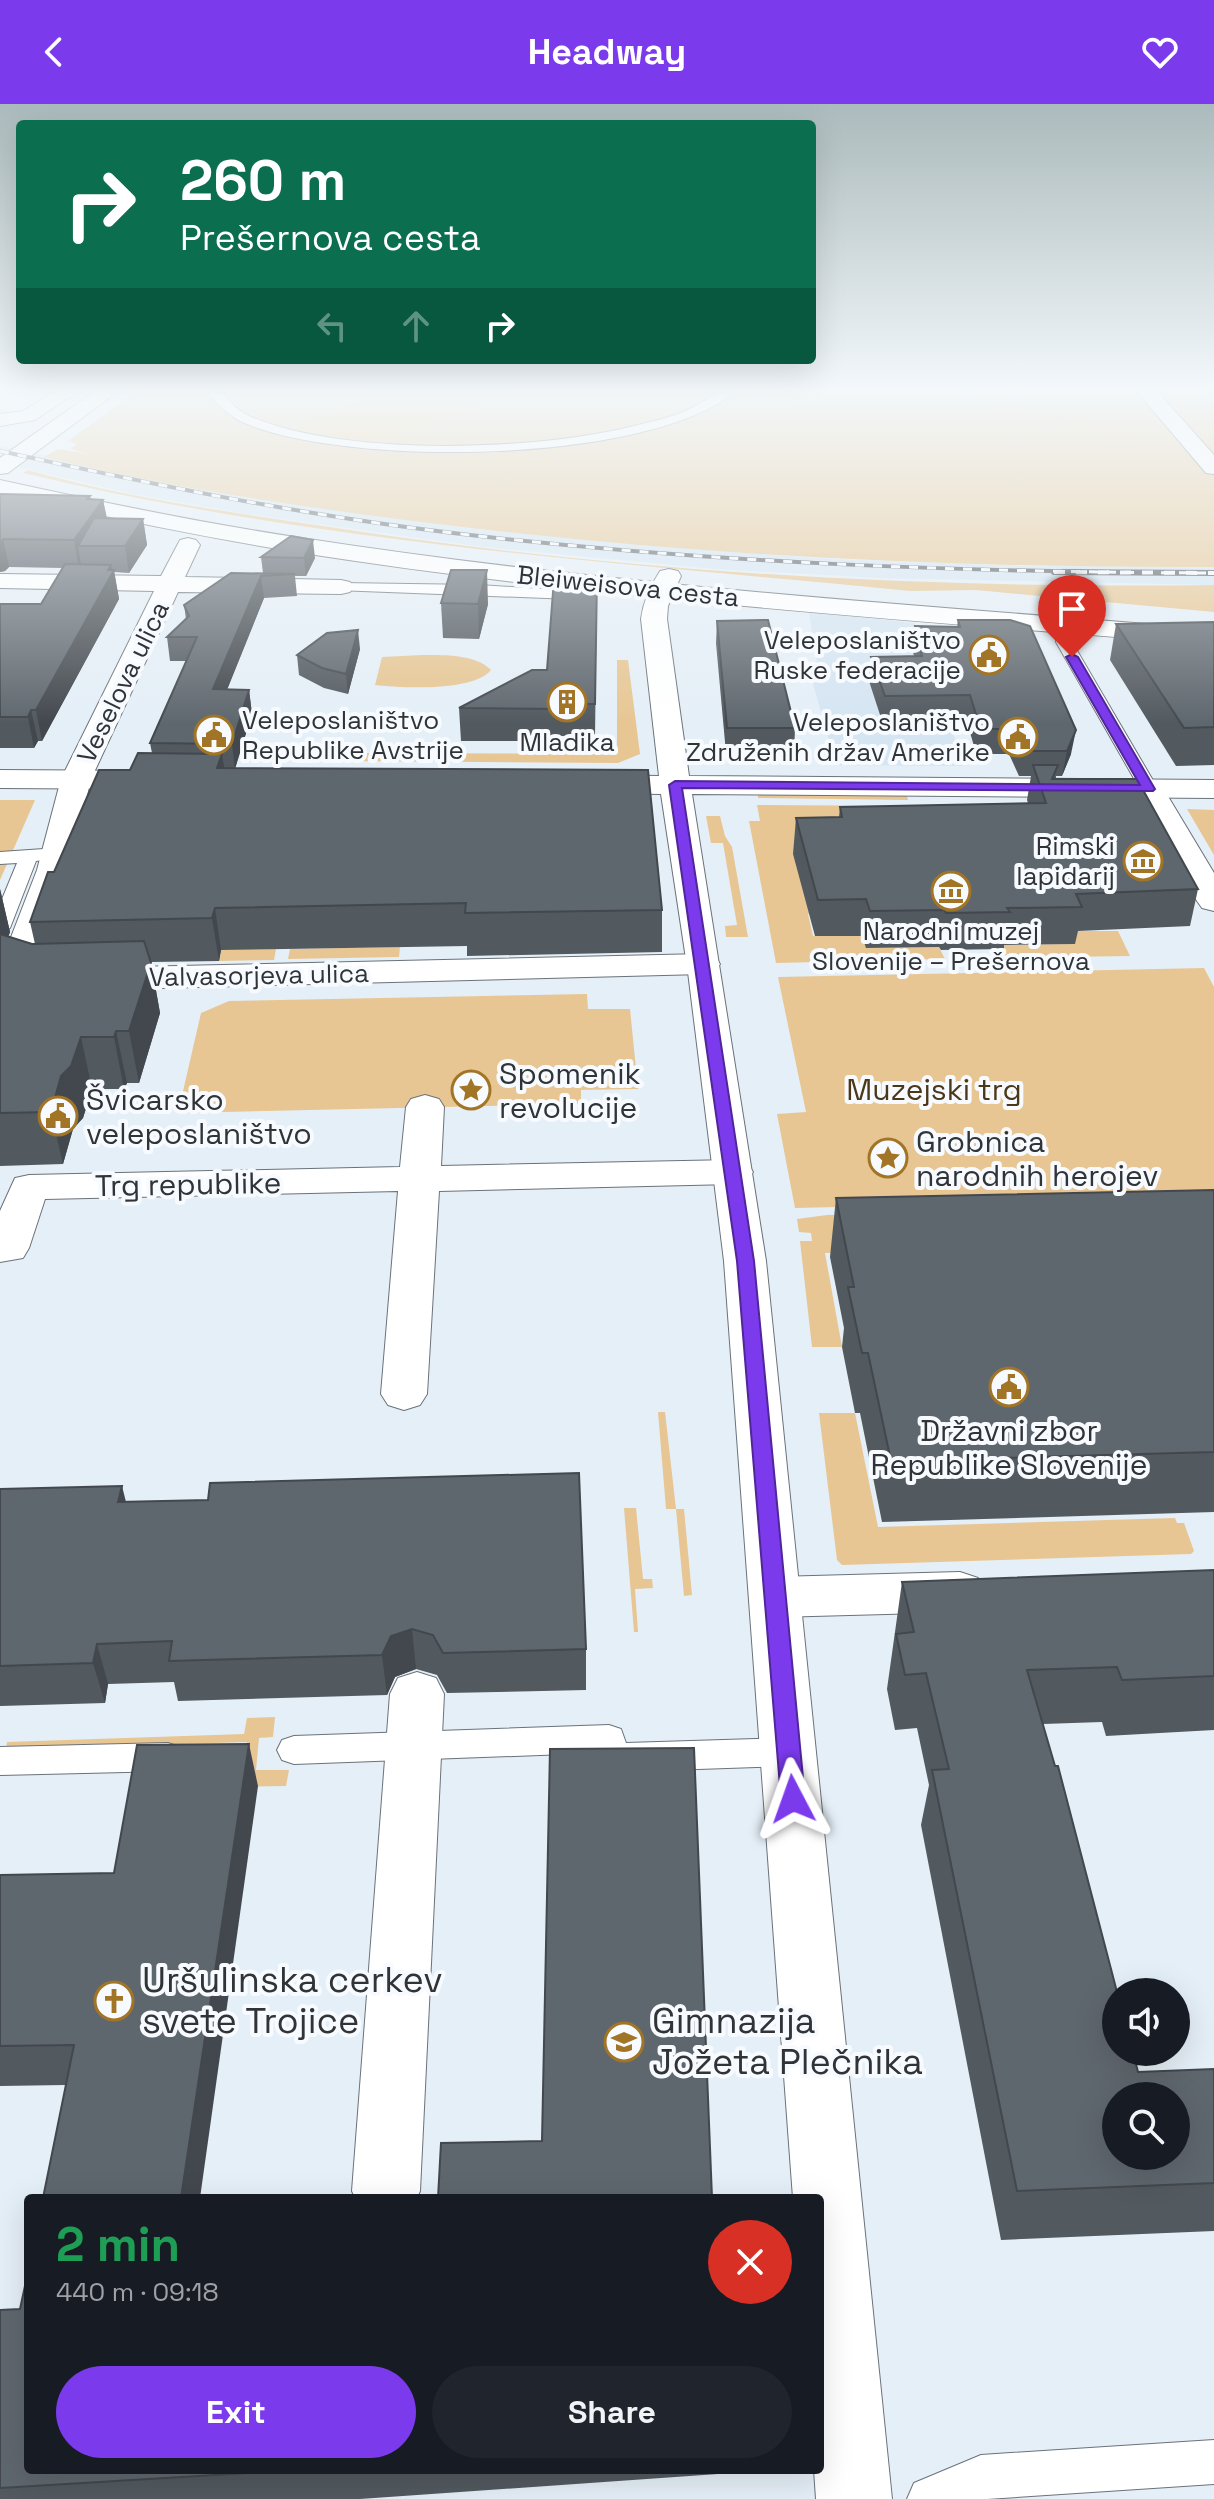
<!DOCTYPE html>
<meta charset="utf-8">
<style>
:root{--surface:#171b24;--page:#20242c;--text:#f1f3f6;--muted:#9ea1a6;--accent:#7c3aed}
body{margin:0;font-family:"Space Grotesk",sans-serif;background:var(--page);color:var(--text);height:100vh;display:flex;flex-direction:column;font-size:30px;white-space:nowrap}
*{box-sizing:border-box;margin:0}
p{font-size:26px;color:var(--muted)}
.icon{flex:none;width:44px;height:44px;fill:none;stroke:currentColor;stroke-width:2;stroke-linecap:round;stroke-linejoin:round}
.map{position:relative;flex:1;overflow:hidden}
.sheet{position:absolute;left:24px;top:2090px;width:800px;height:280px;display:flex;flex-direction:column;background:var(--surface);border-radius:8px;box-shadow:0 8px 32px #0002}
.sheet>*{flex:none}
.banner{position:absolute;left:16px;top:16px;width:800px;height:244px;border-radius:8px;box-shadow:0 8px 32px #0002;background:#0b6e4f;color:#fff;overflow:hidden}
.buttons{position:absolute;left:1102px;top:1874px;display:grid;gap:16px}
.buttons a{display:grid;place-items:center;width:88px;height:88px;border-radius:50%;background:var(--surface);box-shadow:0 8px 32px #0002;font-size:40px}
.pin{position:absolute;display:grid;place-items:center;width:68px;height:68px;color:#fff;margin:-82px -34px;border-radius:50% 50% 50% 0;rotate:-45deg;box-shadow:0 0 8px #0007}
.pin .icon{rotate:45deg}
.me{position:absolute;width:88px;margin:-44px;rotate:356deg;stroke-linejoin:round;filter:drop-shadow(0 0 6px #0008)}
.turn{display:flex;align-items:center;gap:28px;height:168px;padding:0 32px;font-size:36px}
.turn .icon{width:104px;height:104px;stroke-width:2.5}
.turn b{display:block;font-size:56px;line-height:68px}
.lanes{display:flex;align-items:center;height:76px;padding:0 32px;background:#0003;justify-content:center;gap:40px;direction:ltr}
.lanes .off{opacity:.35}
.round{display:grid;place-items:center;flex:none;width:84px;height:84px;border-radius:42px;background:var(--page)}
.overview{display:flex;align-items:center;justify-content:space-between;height:136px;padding:0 32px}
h1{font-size:48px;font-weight:800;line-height:60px;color:#1e9e55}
.primary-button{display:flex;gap:16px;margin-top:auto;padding:16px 32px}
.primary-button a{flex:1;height:92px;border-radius:48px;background:var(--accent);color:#fff;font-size:32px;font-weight:800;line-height:92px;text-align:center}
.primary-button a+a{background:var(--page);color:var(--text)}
header{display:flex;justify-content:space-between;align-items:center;height:104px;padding:0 32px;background:var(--accent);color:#fff;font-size:36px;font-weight:800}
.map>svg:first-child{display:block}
</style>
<header><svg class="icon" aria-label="back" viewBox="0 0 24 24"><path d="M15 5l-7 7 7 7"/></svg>Headway<svg class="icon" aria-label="heart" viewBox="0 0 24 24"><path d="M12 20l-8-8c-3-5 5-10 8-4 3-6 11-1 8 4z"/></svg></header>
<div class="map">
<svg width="1214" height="2395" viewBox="0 0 1214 2395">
<rect width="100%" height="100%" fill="#e5eff7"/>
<g fill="#d5e5f2">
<path d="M0,342L238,391L465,424L637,441L834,455L1022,462L1214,463V481L880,474L715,465L484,443L247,410L133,390L0,359Z"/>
<path d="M809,508L914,519L937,574L963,662L836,661L811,573H819Z"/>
</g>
<g fill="#e7c693">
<path d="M139,285H1214V463C946,464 679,451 413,417C290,401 165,383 44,353L58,345L89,350L71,345L77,340L68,337Z"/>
<path d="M28,366C126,394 229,408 330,423C621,468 920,485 1214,481V508L976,486L910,487C613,458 315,439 23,369Z"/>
<path d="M422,551C443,551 476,550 491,566C473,588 402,584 375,581L382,553Z"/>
<path d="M617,556H628L640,650L618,659L355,657L358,649L617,650Z"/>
<path d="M758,690L907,692L908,696L758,694Z"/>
<path d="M0,696H35L0,776Z"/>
<path d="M757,701L914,702L794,750L811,810H808L813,832L862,831L867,844L939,843L945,855L776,859L749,717H760Z"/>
<path d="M1187,705L1214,706V751Z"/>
<path d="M706,712H720L725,732L732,743L748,833H726L725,822L737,821L723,739H711Z"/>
<path d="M1069,827H1118L1130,852L1005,854L1002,841L1074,840Z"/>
<path d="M400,843L399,853L288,855L290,845Z"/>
<path d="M276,845L274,856L219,857L221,846Z"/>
<path d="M1204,864L1214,883V1094L795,1104L777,1010L806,1008L778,873Z"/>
<path d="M587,890L588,905H630L638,985L581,986V1000L178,1009L201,909L229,897Z"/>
<path d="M1214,1103L1074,1144L825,1149L842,1243H812L800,1137H812L811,1129L799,1128L797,1115L827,1111Z"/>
<path d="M658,1308H665L676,1405H684L692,1491L684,1492L676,1405H666Z"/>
<path d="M819,1309H855L878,1423L1175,1414L1177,1419H1184L1194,1447L1191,1450L842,1461L837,1456Z"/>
<path d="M624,1404H636L643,1475H652L653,1484L635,1485L638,1528H634Z"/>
<path d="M275,1613L273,1633L259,1634L256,1666H289L286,1682L149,1684L243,1666L247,1638L6,1645L7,1638L244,1630L247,1614Z"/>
</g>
<path fill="#f0c27b" d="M394,285H530L386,334L373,336L301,325L303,323L300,321Z"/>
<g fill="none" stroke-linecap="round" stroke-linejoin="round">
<g fill="#f0c27b" fill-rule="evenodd">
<path d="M945,285H953L970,293L965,294Z"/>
<path d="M989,299L1124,330L1127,332L1124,334L987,302Z"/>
</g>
<g stroke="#6a727a" stroke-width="2">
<g id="lane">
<path d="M204,285H217C227,294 237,307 249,312C342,353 532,347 630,323C649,318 671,314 688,306C706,298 717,285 738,285C655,361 340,364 240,317C228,311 214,296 204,285Z"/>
<path d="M341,479L479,481L572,487L579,491L572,495L336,486L334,483Z"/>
<path d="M1063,516L1071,521L1072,538L1158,685L1155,689L1149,690L1140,685L1056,538L1055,521Z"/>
<path d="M44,745L53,751L51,755L36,757L10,824L0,830V800L17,759L0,760V748Z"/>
<path d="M609,1621L621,1625L626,1639L789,1634L801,1638L806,1648L801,1658L789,1662L610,1668L598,1664L593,1649L294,1660L282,1656L277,1646L282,1636L294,1632Z"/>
<path d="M168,1639L180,1643L185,1653L180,1663L168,1667L0,1671V1643Z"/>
<path d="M1214,2336V2380L987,2395H907L914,2379L981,2351Z"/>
</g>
</g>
<g stroke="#6a727a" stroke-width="2">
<g id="street">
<path d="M58,285H82L35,316L0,322V310L23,307Z"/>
<path d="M1135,285H1155L1214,351V370L1206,369Z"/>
<path d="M188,434L196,436L200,441L185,473L341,476L350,478L353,483L350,488L341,490L178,488L91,675L69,766L36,863L45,865L703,850L715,853L720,860L715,867L703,870L43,887L8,876L1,859L37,766L61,675L154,487L0,484V470L161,472L180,436Z"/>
<path d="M1149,676L1160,679L1214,769V807L1202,804L1197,797L1134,685L1138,679Z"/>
<path d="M425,991L439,995L444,1003L441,1062L733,1056L747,1059L753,1068L747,1077L733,1080L439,1087L427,1290L420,1301L404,1306L388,1301L381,1290L398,1087L45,1095L29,1144L23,1154L0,1158V1107L15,1074L29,1071L400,1063L406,1003L411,995Z"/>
<path d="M960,1468L978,1474L986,1488L978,1502L960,1508L776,1513L758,1507L750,1493L758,1479L776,1473Z"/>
<path d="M417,1568L436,1574L444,1590L420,2087L417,2094H355L352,2087L390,1590L398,1574Z"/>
</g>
</g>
<g stroke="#6a727a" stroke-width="2">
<g id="secondary">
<path d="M98,285H121L8,369L0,370V354Z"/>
<path d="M669,465L678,467L681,472L668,502L667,515L689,672L1214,676V694L692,690L766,1157L892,2395H816L814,2366H820V2094H793L724,1157L688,868L661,690L590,689L579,686L575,680L579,674L590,671L659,672L641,515C643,498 651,481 660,467Z"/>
<path d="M0,666L154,667L165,670L169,676L165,682L154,685L0,684Z"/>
</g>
</g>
<g stroke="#6a727a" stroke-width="2">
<path id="primary" d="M0,376C100,398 201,419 302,434C604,481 910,501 1214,525V541C910,516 604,496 302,449C201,433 100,411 0,390Z"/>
</g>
<use href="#lane" fill="#fff" fill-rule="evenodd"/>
<use href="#street" fill="#fff" fill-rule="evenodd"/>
<use href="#secondary" fill="#fff" fill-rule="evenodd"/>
<use href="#primary" fill="#fff" fill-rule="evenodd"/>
<g stroke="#5a5f63" stroke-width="4">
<path id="rail-far1" d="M0,347C150,380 301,411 453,429C706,459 960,468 1214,469"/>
</g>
<g stroke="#5a5f63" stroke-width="6">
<path id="rail" d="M1054,468L1214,469"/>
</g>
<use href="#rail-far1" stroke="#f7fbff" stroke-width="3" stroke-dasharray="9" stroke-linecap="butt"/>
<use href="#rail" stroke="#f7fbff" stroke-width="4" stroke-dasharray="11" stroke-linecap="butt"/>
</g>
<g fill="#52595f">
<path d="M0,390L103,396L107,414L143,415L147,441L129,469L114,468L119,495L42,637H38L34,644H0V500H41L63,464L9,463L5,467L0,468Z"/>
<path d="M261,453L315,454L306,472H295L297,492L264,494L227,586H249L252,610L235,664L662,806V848L467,852V842L221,846L219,857L151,858L160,909L139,979H127L124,985H92L83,1014L73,1025L63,1060L0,1062V785L10,828L8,833L35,840L30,818L54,768L130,666L152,649L150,639L186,557H170L167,533L186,515L184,501L263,469Z"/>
<path d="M597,472L595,633L562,632V637H461L459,604L547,566L562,475Z"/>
<path d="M441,499L488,500L479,535L443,534Z"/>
<path d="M958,516L1071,650L1062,672H1056V675L1198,785L1190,822L1078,827L1075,840L1004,841V845L941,846L939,843L866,844L862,832H815L793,750L796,714L839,713L840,703L1028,699L1027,696L1031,672H1019L1009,650H980L978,642H974L966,615L882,617L869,577L871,553L914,552L912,545L915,522L957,523Z"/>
<path d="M717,517L795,624L794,649H726L716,539Z"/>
<path d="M1214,518V661L1176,662L1110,556L1116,520Z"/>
<path d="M360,545L348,590L324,584L299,571L297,551Z"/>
<path d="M1214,1086V1408L882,1418L860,1309H855L842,1243L844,1224L830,1153L836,1094Z"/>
<path d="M0,1385L126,1398L586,1545V1586L447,1589L437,1571L416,1565L395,1573L387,1591L178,1597L174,1578L108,1580L105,1599L0,1602Z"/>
<path d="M1214,1466V1626L1106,1632L1102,1618L1043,1620L1138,1968L1214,1965V2127L1001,2136L921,1721L929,1681L917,1624L895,1626L887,1585L902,1478Z"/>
<path d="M258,1682L65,1981L0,1982V1771L114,1769Z"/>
<path d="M0,2206L28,2366H718V2370L360,2395H0Z"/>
</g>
<g fill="#42484d">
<path d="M90,392L93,409L103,396L108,422L78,442L81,461L79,464L74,436L87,395Z"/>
<path d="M143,415L147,441L129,469L125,442Z"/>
<path d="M3,435L9,463L5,467L0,468V439Z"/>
<path d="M313,436L315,454L306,472L304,454Z"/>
<path d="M111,461L113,469L114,466L119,495L42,637L36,606Z"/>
<path d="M487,466L488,500L479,535L478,500Z"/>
<path d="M261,472L264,494L217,610L213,585Z"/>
<path d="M358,526L360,545L348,590L346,570Z"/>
<path d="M249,586L252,610L235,665L232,640Z"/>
<path d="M31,606L38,637L34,644L28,613Z"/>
<path d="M1076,626L1071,650L1062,672L1067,647Z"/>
<path d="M222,650L228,689L217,664Z"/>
<path d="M0,785L10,828L0,853Z"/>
<path d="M215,804L221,846L219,857L212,814Z"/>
<path d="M151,859L160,909L139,979L129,927Z"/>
<path d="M116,927L127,979L124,985L114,933Z"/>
<path d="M81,933L92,985L83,1014L73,1025L63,1060L51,1008L61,972Z"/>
<path d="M122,1382L132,1422L118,1398Z"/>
<path d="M412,1525L416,1565L395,1573L387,1591L382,1551L391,1532Z"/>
<path d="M97,1540L108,1580L105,1599L93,1559Z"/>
<path d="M249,1640L258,1682L200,2094H181Z"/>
</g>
<g fill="#5f676e" stroke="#42484d" stroke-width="2" fill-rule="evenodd">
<path d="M0,390L90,392L87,395L103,396L74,436L3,435L0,439Z"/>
<path d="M94,414L143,415L125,442H78Z"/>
<path d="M291,432L313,436L304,454L261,453Z"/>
<path d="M65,460L111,461L108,466H114L36,606H31L28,613H0V500H41Z"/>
<path d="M451,466H487L478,500L441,499Z"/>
<path d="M231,469L295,470L261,472L213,585L249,586L232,640L150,639L197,533H167L189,512L184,501Z"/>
<path d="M562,471L597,472L595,600H562L561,605L459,604L532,566H547L554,475H562Z"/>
<path d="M768,516L795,624H727L717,517Z"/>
<path d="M958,516H1010L1030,522L1076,626L1067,647H1023L1012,625H984L982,617H978L970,591L885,592L871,553L922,552L915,522L960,523Z"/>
<path d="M1214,518V623L1184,624L1116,520Z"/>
<path d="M358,526L346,570L322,564L297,551L327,529Z"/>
<path d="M138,649L222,650L217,664L648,666L662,806L465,809L466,799L215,804L212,814L30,818L48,768H54L99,666H130Z"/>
<path d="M1033,661H1058L1052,675H1137L1198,785L1076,790L1082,803L1007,804L1010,808L946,809L944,806L870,807L866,795L818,796L796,714L842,713L840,703L1046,699Z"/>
<path d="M0,830L32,840L144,837L151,859L129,927H116L114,933H81L71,962L61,972L51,1008L0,1009Z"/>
<path d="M1214,1086V1348L891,1357L868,1249H862L848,1183H854L836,1094Z"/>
<path d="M579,1369L586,1545L443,1549L433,1531L412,1525L391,1532L382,1551L169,1557L172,1537L97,1540L93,1559L0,1562V1385L122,1382L118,1398L208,1396L210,1379Z"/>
<path d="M1214,1466V1572L1122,1576L1117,1563L1027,1566L1055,1662H1058L1117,1888H1116V1948H1133L1138,1968L1214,1965V2079L1017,2087L932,1666L949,1665L926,1569L905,1571L896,1530L914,1528L902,1478ZM1116,1992H1176V2052H1116Z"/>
<path d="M249,1640L181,2094H43L74,1941L0,1942V1771L114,1769L137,1641Z"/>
<path d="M694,1644L712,2094H438L441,2039L542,2037L550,1645Z"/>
<path d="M28,2168V2366H296L0,2384V2206L20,2205Z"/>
</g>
<linearGradient id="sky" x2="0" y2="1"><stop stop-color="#abbabc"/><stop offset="0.46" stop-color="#f3f8fb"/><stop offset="1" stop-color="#f3f8fb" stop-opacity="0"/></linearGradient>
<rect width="1214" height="620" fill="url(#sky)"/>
<path fill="#7c3aed" stroke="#51269a" stroke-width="2" d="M1072,550L1078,553L1155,685L1153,687L682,684L754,1157L805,1695L801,1702L793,1705L784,1702L781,1695L737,1157L669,681L675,677L1140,681L1066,553Z"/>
<defs>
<g id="civic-ring" transform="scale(2)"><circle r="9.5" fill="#f7fbff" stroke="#a27526" stroke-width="1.5"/><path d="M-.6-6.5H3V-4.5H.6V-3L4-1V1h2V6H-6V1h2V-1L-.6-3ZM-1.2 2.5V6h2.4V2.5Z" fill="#a27526"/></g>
<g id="building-ring" transform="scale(2)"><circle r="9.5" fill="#f7fbff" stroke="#a27526" stroke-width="1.5"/><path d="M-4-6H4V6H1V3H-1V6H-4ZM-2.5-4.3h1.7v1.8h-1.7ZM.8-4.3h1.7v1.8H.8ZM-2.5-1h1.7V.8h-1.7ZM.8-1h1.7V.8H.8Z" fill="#a27526"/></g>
<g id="museum-ring" transform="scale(2)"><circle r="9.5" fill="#f7fbff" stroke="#a27526" stroke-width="1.5"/><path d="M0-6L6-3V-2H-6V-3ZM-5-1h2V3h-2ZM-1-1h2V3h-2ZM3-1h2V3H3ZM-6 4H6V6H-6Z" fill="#a27526"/></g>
<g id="sight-ring" transform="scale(2)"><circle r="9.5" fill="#f7fbff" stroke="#a27526" stroke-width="1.5"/><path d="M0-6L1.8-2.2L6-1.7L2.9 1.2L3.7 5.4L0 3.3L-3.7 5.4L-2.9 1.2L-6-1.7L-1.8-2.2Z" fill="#a27526"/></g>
<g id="church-ring" transform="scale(2)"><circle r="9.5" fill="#f7fbff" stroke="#a27526" stroke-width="1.5"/><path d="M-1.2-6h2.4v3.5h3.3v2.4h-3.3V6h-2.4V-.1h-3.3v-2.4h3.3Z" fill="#a27526"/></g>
<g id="university-ring" transform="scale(2)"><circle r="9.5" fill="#f7fbff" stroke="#a27526" stroke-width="1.5"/><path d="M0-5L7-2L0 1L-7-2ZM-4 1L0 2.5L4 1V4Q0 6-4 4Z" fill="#a27526"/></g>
</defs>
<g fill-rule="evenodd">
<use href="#civic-ring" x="989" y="551"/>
<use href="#building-ring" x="567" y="598"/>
<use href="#civic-ring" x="214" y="631"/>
<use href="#civic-ring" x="1018" y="633"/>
<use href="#museum-ring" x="1143" y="757"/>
<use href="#museum-ring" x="951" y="787"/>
<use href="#sight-ring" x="471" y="986"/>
<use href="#civic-ring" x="58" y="1012"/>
<use href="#sight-ring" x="888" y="1054"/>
<use href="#civic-ring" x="1009" y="1283"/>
<use href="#church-ring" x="114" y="1897"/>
<use href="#university-ring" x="624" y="1938"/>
</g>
<g text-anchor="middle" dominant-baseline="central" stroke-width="8" stroke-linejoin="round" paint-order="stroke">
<g font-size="26" fill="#303437" stroke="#f7fbff">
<text transform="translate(628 482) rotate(6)">Bleiweisova cesta</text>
<text transform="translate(123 578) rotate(-64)">Veselova ulica</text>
<text transform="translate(259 871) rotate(-1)">Valvasorjeva ulica</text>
</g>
<g font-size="26" fill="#303437" stroke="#f7fbff" text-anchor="end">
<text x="961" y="536">Veleposlaništvo<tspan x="961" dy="30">Ruske federacije</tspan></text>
<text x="242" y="616" text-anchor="start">Veleposlaništvo<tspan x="242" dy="30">Republike Avstrije</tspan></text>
<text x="990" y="618">Veleposlaništvo<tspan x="990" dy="30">Združenih držav Amerike</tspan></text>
<text x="567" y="638" text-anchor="middle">Mladika</text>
<text x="1115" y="742">Rimski<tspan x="1115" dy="30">lapidarij</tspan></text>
<text x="951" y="827" text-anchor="middle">Narodni muzej<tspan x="951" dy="30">Slovenije – Prešernova</tspan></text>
</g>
<g font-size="30" fill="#303437" stroke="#f7fbff" text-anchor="start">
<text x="499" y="969">Spomenik<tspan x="499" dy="34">revolucije</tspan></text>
<text x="86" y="995">Švicarsko<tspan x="86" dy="34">veleposlaništvo</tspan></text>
<text x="916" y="1037">Grobnica<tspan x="916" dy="34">narodnih herojev</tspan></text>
<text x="1009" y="1326" text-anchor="middle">Državni zbor<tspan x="1009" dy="34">Republike Slovenije</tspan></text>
</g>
<g font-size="30" fill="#4c3819" stroke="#f7fbff">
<text x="934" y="985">Muzejski trg</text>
</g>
<g font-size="30" fill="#303437" stroke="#f7fbff">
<text transform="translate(188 1080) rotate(-1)">Trg republike</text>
</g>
<g font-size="36" fill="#303437" stroke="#f7fbff" text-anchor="start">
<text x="142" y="1876">Uršulinska cerkev<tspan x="142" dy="41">svete Trojice</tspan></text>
<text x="652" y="1917">Gimnazija<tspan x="652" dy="41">Jožeta Plečnika</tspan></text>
</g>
</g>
</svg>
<div class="buttons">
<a><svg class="icon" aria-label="sound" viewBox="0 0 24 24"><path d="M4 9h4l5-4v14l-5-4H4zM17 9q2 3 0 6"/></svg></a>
<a><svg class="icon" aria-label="search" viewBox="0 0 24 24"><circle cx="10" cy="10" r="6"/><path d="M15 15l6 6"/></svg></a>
</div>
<div class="pin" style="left:1072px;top:553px;background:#d93025"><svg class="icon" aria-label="arrive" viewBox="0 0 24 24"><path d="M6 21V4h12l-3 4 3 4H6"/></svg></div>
<svg class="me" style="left:793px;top:1695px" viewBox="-20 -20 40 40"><path d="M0-17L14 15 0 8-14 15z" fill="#7c3aed" stroke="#fff" stroke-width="4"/></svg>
<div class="banner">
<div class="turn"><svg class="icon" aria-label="right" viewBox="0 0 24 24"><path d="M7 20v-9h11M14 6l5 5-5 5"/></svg><div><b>260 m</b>Prešernova cesta</div></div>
<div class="lanes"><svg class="icon off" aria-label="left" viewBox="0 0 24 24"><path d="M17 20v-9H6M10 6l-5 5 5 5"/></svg><svg class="icon off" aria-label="ahead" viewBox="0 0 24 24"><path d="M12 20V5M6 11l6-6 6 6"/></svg><svg class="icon" aria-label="right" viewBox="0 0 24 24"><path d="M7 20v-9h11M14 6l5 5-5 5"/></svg></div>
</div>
<section class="sheet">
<div class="overview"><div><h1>2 min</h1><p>440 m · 09:18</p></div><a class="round" style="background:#d93025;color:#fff"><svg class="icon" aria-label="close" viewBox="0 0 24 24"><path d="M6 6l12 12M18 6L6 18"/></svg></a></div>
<div class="primary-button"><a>Exit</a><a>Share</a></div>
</section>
</div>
